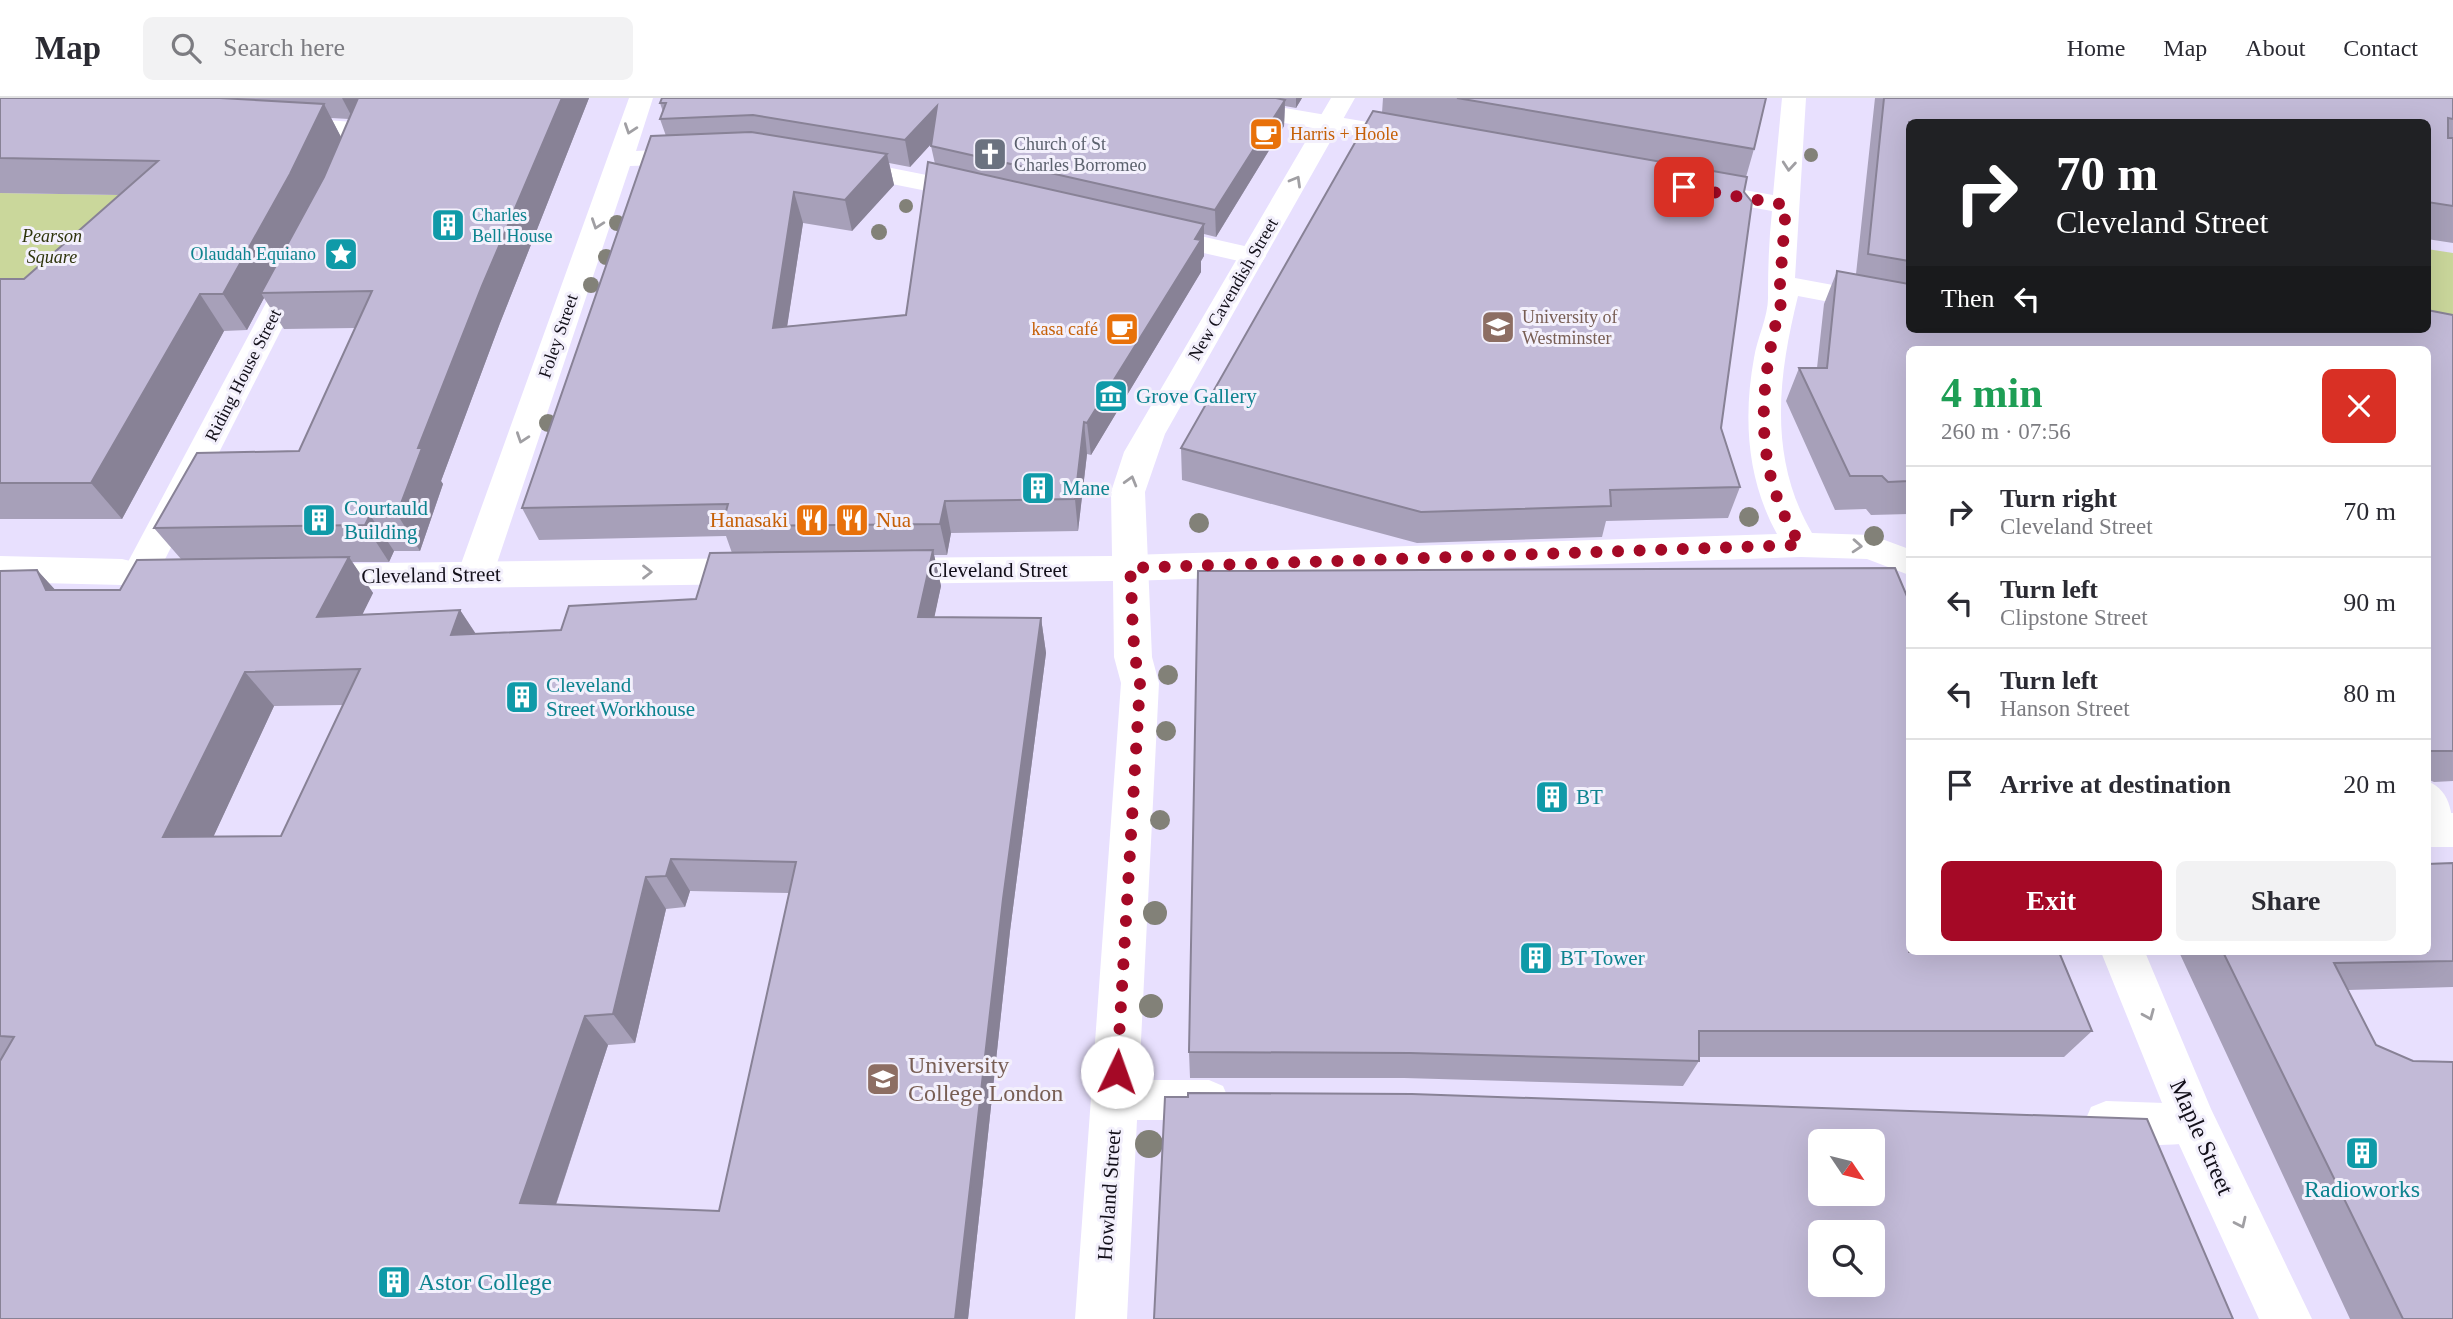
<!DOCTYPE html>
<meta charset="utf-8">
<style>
:root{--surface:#fff;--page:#f2f2f3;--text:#2b2b33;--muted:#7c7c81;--line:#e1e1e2;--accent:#a50926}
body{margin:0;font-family:Georgia,serif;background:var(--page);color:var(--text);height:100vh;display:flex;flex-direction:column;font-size:26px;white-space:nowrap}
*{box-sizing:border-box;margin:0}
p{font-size:23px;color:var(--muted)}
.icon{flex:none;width:38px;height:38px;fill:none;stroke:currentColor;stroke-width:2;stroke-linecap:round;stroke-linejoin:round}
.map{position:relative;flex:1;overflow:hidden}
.side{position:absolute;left:1906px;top:248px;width:525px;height:609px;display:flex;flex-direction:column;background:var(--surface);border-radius:10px;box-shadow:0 7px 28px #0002}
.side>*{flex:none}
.hud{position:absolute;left:1906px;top:21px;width:525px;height:214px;border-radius:10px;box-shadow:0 7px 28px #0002;background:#202124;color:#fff;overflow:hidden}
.needle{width:46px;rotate:125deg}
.tools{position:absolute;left:1808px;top:1031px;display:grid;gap:14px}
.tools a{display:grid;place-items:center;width:77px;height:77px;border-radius:10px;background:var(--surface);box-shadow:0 7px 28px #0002;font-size:35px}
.pin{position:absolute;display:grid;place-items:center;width:60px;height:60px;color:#fff;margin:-30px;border-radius:14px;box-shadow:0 4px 10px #0006}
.me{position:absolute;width:77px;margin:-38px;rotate:3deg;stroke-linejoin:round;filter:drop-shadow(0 0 5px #0008)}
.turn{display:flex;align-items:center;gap:24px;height:147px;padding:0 35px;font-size:32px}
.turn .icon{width:91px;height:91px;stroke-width:2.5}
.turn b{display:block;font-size:49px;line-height:60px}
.then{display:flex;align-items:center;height:66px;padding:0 35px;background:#0003;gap:14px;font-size:26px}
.round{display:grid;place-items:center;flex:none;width:74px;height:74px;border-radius:10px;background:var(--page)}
.headline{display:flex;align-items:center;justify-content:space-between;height:119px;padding:0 35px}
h1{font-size:42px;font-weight:600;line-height:52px;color:#1e9e55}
.action{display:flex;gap:14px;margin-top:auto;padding:14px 35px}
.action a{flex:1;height:80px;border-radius:10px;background:var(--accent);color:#fff;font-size:28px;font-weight:600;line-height:80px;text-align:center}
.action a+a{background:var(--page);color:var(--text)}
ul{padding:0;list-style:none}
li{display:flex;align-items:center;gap:21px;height:91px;padding:0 35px;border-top:2px solid var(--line)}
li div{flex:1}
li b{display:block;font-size:26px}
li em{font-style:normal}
header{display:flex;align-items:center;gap:42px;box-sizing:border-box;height:98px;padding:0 35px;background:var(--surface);border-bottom:2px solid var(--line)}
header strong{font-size:33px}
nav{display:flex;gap:38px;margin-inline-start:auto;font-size:24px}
.search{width:490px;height:63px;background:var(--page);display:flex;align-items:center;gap:18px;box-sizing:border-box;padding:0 24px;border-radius:10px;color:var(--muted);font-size:26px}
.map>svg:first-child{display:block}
</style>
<header>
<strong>Map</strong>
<div class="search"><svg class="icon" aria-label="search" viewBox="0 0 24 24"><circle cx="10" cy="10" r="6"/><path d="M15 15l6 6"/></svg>Search here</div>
<nav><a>Home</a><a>Map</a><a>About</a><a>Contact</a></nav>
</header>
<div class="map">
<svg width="2453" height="1221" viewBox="0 0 2453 1221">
<rect width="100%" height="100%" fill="#e8e0fe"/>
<g fill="#cad79b">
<path d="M0,95L181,98L0,282Z"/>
<path d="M2427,151L2453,155V231L2427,226Z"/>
</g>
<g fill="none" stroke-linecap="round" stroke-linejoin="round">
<g fill="#fff" fill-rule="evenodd">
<path d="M2427,683C2453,693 2453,720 2453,747C2423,736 2427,710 2427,683Z"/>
<path d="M1115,982H1209L1223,988L1229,1002L1223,1016L1209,1022H1115L1101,1016L1095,1002L1101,988Z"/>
<path d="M2106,1003L2194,1006L2209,1012L2215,1026L2209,1040C2182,1051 2118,1048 2091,1037L2085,1023L2091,1009Z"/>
</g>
<path fill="#fff" fill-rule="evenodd" d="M298,162L308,165L312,171L157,477L152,486L139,490L126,486L121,477L284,171L288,165Z"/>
<g fill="#fff" fill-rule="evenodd">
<path d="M369,0H393L371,37L362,40L285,35L276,32L272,27L276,22L285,19L354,24Z"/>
<path d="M629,0H653L636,53L694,50L703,52L707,58L703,64L694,66L630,68L493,477L488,486L475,490L462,486L457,477Z"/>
<path d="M1171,0H1226L1415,32L1424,35L1428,40L1424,45L1415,48L1183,7L1174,5Z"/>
<path d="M1782,0H1806L1795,180L1909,201V219L1798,198C1778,279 1768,360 1812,435L1871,437L1909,451V477L1867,461L1801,459L1130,483L1118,479L1112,470L1118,461L1130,457L1777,436C1747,382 1743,320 1754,260C1757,240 1769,217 1768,197C1768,169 1769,141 1772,113L1698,100L1689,98L1685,92L1689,86L1698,84L1773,97Z"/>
<path d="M841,60L977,87L986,89L990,95L986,101L977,103L832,74L828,68L832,62Z"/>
<path d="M1152,127L1262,152L1266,158L1262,164L1252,166L1142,141L1138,135L1142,129Z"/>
<rect x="2427" y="715" width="26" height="34"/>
<path d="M2101,854H2145L2211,1011L2312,1221H2259L2177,1042Z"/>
</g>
<g fill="#fff" fill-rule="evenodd">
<path d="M1331,0H1355L1165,336L1145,394L1152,559L1159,585L1127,1221H1075L1121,585L1114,559L1113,483L883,486L870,482L865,473L870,464L883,460L1112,458L1111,394L1124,354Z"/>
<path d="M0,458L122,461L155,469L179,467L192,471L197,480L192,489L155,495L122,487L0,484Z"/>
<path d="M757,460L770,464L775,473L770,482L757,486L309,492L296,488L291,479L296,470L309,466Z"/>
</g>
</g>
<g fill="#828178">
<circle cx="1811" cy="57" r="7"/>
<circle cx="906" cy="108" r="7"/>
<circle cx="617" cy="125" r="8"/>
<circle cx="879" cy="134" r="8"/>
<circle cx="606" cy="159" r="8"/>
<circle cx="591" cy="187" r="8"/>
<circle cx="548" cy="325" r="9"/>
<circle cx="1749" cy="419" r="10"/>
<circle cx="1199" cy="425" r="10"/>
<circle cx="1874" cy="438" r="10"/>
<circle cx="1168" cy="577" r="10"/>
<circle cx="1166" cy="633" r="10"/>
<circle cx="1160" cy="722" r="10"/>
<circle cx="1155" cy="815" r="12"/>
<circle cx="1151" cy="908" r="12"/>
<circle cx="1149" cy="1046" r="14"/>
</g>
<g fill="#a7a0b9" fill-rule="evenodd">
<path d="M0,0H589L500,225L441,383L443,386L420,453H394L389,464H352L373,495L362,516L460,512L476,536L561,532L696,501L732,455L726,438L539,442L522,410L666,38L660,21L663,14L660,5L662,0H1302L1296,10L1285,8L1284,28L1216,139L1204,136V158L1201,163V174L1091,357L1087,356L1078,433L951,435L947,457H934L941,488L934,519L1041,520L1046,555L1010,833L968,1221H0V473L37,472L55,492H120L181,461L154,430L299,353L355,230L284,231L264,200L247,232L224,233L122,421H0V181H24L119,97L0,95ZM331,20L349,21L341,39ZM932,45L931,48L935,66L906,217L787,228L803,125L852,133L894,87L889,65L910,69ZM343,607L281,738L213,739L274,608ZM690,793L789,795L719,1113L556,1107L608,947L635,945L666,811L685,809Z"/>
<path d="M1383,0H1766L1754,51L1746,79L1721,330L1740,389L1728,420L1606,423L1602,439L1417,445L1182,382L1181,350L1382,15Z"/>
<path d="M1875,0H2453V145L2427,141V24H1909V231L2453,217V683L2434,684L2427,681V252H1909V416L1871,417L1866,411L1835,412L1786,303L1799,270H1817L1824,206L1837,173L1856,176Z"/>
<path d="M1198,473L2092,933L2064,959H1699V963L1683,988L1404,980H1190L1189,954Z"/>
<path d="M2453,765V889L2348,892L2453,1221H2350L2179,854H2427Z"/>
</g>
<g fill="#888296">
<path d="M342,0H366L353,21Z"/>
<path d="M562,0H589L500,225L441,383L443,386L420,453L397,416L418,350L482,188Z"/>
<path d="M1296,0H1302L1296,10Z"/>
<path d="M1285,2L1284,28L1216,139L1215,112Z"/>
<path d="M324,6L342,41L311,112L261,195L264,200L247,232L223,196Z"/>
<path d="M937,8L942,34L910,69L905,42Z"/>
<path d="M887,56L894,87L852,133L845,102Z"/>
<path d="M794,94L803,125L782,262L773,230Z"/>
<path d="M1204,126V158L1201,163V174L1091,357L1087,325Z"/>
<path d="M200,196L224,233L122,421L91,385Z"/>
<path d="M1084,324L1087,356L1078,433L1075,401Z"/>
<path d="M945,403L951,435L947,457L940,426Z"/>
<path d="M370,417L394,453L389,464L365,427Z"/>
<path d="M933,452L941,488L927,554L918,519Z"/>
<path d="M349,459L373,495L344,554L317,519Z"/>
<path d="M37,472L70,508L46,492Z"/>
<path d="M460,512L483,547L451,537Z"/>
<path d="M1041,520L1046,555L1010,833L968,1221H955L1003,801Z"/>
<path d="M245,574L274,608L198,772L163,739Z"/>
<path d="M671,761L690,793L685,809L666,778Z"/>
<path d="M646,779L666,811L635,945L613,916Z"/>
<path d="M585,918L608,947L548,1130L520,1105Z"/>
</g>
<g fill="#c2bad7" stroke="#888296" stroke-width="2" fill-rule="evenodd">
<path d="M0,0H220L324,6L290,76L223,196H200L91,385H0V181H24L158,63L0,60Z"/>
<path d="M358,0H562L482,188L418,350H422L397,416L370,417L365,427L154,430L197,355L299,353L372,193L261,195L324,79Z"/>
<path d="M662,0H1276L1285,2L1215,112L931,48L937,8L905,42L753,17L660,21L666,5H660Z"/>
<path d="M1457,0H1766L1754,51Z"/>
<path d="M1884,0H2453V21L2448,20V40H2453V108L2427,104V24H1909V163L1868,156Z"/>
<path d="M1373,13L1747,79L1744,94L1752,104L1721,330L1740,389L1610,392L1611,408L1421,414L1181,350Z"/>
<path d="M751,34L887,56L845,102L794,94L773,230L906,217L928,64L1204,126L1195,141L1201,142L1087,325L1084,324L1075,401L945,403L940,426L722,428L728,406L522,410L651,38Z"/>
<path d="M1837,173L1909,186V231H2427V212L2453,217V653H2427V252H1909V383L1888,384L1882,378H1850L1799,270H1827Z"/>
<path d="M933,452L918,519L1041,520L1003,801L955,1221H0V963L14,939L0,938V473L37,472L46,492H120L137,462L349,459L317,519L460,512L451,537L561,532L569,508L696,501L710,455ZM360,571L281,738L163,739L245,574ZM671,761L796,764L719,1113L520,1105L585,918L613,916L646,779L666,778Z"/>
<path d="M1895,470L1909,503V854H2059L2092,933H1699V963L1410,955L1189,954L1198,473Z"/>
<path d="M2453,765V863L2334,865L2376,947L2413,963L2453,964V1221H2403L2223,854H2427V766Z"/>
<path d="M1188,995L1412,996L2147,1021L2233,1221H1154L1165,999H1188ZM1820,1043H1872V1096H1820ZM1820,1134H1872V1186H1820Z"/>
</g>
<defs><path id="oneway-chevron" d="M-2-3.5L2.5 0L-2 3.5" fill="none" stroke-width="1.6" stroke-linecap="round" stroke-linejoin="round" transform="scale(1.75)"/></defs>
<g stroke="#a09fa3">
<use href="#oneway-chevron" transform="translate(630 31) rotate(109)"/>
<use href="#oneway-chevron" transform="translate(1789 68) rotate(95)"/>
<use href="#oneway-chevron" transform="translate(1296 83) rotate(-60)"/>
<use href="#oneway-chevron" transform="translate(597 126) rotate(109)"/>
<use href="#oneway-chevron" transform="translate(522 340) rotate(109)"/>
<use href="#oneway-chevron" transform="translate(1131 383) rotate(-74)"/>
<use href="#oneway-chevron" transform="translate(1857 448) rotate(4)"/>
<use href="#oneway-chevron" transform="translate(647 474)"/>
<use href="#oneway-chevron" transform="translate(2149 917) rotate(67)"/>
<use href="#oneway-chevron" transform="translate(2241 1125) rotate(65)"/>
</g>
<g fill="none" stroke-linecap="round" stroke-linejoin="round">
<path stroke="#a50926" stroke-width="12" stroke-dasharray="0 21.6" d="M1117,974L1140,585C1131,548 1133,508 1130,470L1801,447C1750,371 1759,283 1783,198L1780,186L1786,107L1684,89"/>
</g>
<defs>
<g id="cafe-square" transform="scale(1.75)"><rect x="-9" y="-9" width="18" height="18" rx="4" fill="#e8710a" stroke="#f3f0fc"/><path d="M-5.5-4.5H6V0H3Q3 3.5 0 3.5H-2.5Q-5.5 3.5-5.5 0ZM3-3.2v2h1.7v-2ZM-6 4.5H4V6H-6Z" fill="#fff"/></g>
<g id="church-square" transform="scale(1.75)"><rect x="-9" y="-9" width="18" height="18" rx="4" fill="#6b7280" stroke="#f3f0fc"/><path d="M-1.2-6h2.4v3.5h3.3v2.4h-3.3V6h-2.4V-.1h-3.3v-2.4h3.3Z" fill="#fff"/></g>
<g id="building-square" transform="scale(1.75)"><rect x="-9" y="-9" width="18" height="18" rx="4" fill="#0f9aa8" stroke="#f3f0fc"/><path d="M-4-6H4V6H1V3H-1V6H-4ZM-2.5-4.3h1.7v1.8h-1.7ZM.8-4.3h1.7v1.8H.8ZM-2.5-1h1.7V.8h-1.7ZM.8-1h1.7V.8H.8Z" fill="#fff"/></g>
<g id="sight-square" transform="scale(1.75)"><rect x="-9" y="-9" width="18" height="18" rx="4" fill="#0f9aa8" stroke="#f3f0fc"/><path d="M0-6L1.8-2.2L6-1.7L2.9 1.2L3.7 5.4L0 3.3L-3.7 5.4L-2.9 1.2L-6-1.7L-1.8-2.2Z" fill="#fff"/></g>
<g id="university-square" transform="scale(1.75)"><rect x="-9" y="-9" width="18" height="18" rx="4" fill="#8d6e63" stroke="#f3f0fc"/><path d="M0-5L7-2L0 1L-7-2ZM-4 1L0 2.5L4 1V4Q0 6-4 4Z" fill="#fff"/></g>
<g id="museum-square" transform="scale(1.75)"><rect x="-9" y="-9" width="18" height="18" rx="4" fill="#0f9aa8" stroke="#f3f0fc"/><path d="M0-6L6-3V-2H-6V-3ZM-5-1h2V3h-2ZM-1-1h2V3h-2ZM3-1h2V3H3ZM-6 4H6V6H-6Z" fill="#fff"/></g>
<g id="restaurant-square" transform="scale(1.75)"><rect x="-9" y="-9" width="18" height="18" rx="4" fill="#e8710a" stroke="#f3f0fc"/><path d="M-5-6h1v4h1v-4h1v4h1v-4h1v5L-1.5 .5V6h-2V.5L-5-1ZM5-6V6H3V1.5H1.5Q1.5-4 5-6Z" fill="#fff"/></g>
</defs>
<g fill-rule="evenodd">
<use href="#cafe-square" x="1266" y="36"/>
<use href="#church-square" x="990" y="56"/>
<use href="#building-square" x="448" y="127"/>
<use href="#sight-square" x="341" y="156"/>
<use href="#university-square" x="1498" y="229"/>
<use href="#cafe-square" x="1122" y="231"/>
<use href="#museum-square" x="1111" y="298"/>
<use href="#building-square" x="1038" y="390"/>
<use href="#building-square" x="319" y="422"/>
<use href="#restaurant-square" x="812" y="422"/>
<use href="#restaurant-square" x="852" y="422"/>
<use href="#building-square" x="522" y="599"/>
<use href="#building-square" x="1552" y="699"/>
<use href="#building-square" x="1536" y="860"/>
<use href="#university-square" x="883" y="981"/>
<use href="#building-square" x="2362" y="1055"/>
<use href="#building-square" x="394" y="1184"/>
</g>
<g text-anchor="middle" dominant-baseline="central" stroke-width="6" stroke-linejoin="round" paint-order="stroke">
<g font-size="18" fill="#c56008" stroke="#f3f0fc" text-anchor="start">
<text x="1290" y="36">Harris + Hoole</text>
<text x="1098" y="231" text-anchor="end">kasa café</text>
</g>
<g font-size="18" fill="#5b616d" stroke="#f3f0fc" text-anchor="start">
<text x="1014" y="46">Church of St<tspan x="1014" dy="21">Charles Borromeo</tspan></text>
</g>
<g font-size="18" fill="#0d838f" stroke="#f3f0fc" text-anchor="start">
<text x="472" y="117">Charles<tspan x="472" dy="21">Bell House</tspan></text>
<text x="316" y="156" text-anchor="end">Olaudah Equiano</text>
</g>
<g font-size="18" font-style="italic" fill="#2e340b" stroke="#f3f0fc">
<text x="52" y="138">Pearson<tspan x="52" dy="21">Square</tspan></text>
</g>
<g font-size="18" fill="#120f19" stroke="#f3f0fc">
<text transform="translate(1233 191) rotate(-60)">New Cavendish Street</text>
<text transform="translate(558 238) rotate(-71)">Foley Street</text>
<text transform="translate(243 277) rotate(-63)">Riding House Street</text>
</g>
<g font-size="18" fill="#785e54" stroke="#f3f0fc" text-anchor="start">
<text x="1522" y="219">University of<tspan x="1522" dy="21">Westminster</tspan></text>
</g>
<g font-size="21" fill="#0d838f" stroke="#f3f0fc" text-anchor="start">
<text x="1136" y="298">Grove Gallery</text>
<text x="1062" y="390">Mane</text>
<text x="344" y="410">Courtauld<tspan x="344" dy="24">Building</tspan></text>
<text x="546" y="587">Cleveland<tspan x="546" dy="24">Street Workhouse</tspan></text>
<text x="1576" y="699">BT</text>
<text x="1560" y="860">BT Tower</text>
</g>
<g font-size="21" fill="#c56008" stroke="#f3f0fc" text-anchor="end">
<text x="788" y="422">Hanasaki</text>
<text x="876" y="422" text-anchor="start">Nua</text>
</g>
<g font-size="21" fill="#120f19" stroke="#f3f0fc">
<text x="998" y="472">Cleveland Street</text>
<text transform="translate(431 477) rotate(-1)">Cleveland Street</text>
<text transform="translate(1109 1097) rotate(-86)">Howland Street</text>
</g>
<g font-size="24" fill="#785e54" stroke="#f3f0fc" text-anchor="start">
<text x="908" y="967">University<tspan x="908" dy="28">College London</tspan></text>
</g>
<g font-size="24" fill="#120f19" stroke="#f3f0fc">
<text transform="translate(2202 1039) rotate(66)">Maple Street</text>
</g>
<g font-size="24" fill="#0d838f" stroke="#f3f0fc">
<text x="2362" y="1091">Radioworks</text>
<text x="418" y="1184" text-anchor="start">Astor College</text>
</g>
</g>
</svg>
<div class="tools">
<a><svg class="needle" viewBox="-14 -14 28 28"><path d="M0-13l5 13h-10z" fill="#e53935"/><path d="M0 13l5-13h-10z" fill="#7c7c81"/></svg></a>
<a><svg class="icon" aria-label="search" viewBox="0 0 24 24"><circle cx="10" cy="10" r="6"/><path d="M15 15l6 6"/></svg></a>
</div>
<div class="pin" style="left:1684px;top:89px;background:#d93025"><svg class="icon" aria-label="arrive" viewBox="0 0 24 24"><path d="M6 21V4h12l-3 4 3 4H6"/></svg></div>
<svg class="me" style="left:1117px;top:974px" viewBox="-20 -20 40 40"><circle r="19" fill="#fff"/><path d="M0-13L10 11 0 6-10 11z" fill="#a50926"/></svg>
<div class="hud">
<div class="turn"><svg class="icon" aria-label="right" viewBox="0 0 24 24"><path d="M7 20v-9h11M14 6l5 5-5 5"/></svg><div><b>70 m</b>Cleveland Street</div></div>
<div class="then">Then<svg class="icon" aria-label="left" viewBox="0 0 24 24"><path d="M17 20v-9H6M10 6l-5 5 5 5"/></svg></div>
</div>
<section class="side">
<div class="headline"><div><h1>4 min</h1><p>260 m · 07:56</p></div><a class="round" style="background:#d93025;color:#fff"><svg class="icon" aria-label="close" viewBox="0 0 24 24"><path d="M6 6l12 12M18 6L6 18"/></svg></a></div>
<ul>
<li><svg class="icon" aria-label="right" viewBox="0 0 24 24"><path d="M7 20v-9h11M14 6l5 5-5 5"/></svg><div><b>Turn right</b><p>Cleveland Street</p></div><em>70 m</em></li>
<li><svg class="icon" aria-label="left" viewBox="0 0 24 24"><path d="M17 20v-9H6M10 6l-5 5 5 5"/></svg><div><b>Turn left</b><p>Clipstone Street</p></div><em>90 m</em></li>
<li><svg class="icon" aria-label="left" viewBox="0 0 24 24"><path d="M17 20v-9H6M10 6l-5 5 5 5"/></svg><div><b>Turn left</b><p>Hanson Street</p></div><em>80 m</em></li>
<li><svg class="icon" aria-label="arrive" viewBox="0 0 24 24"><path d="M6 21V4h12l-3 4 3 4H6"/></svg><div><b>Arrive at destination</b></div><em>20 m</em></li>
</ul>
<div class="action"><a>Exit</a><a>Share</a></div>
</section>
</div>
